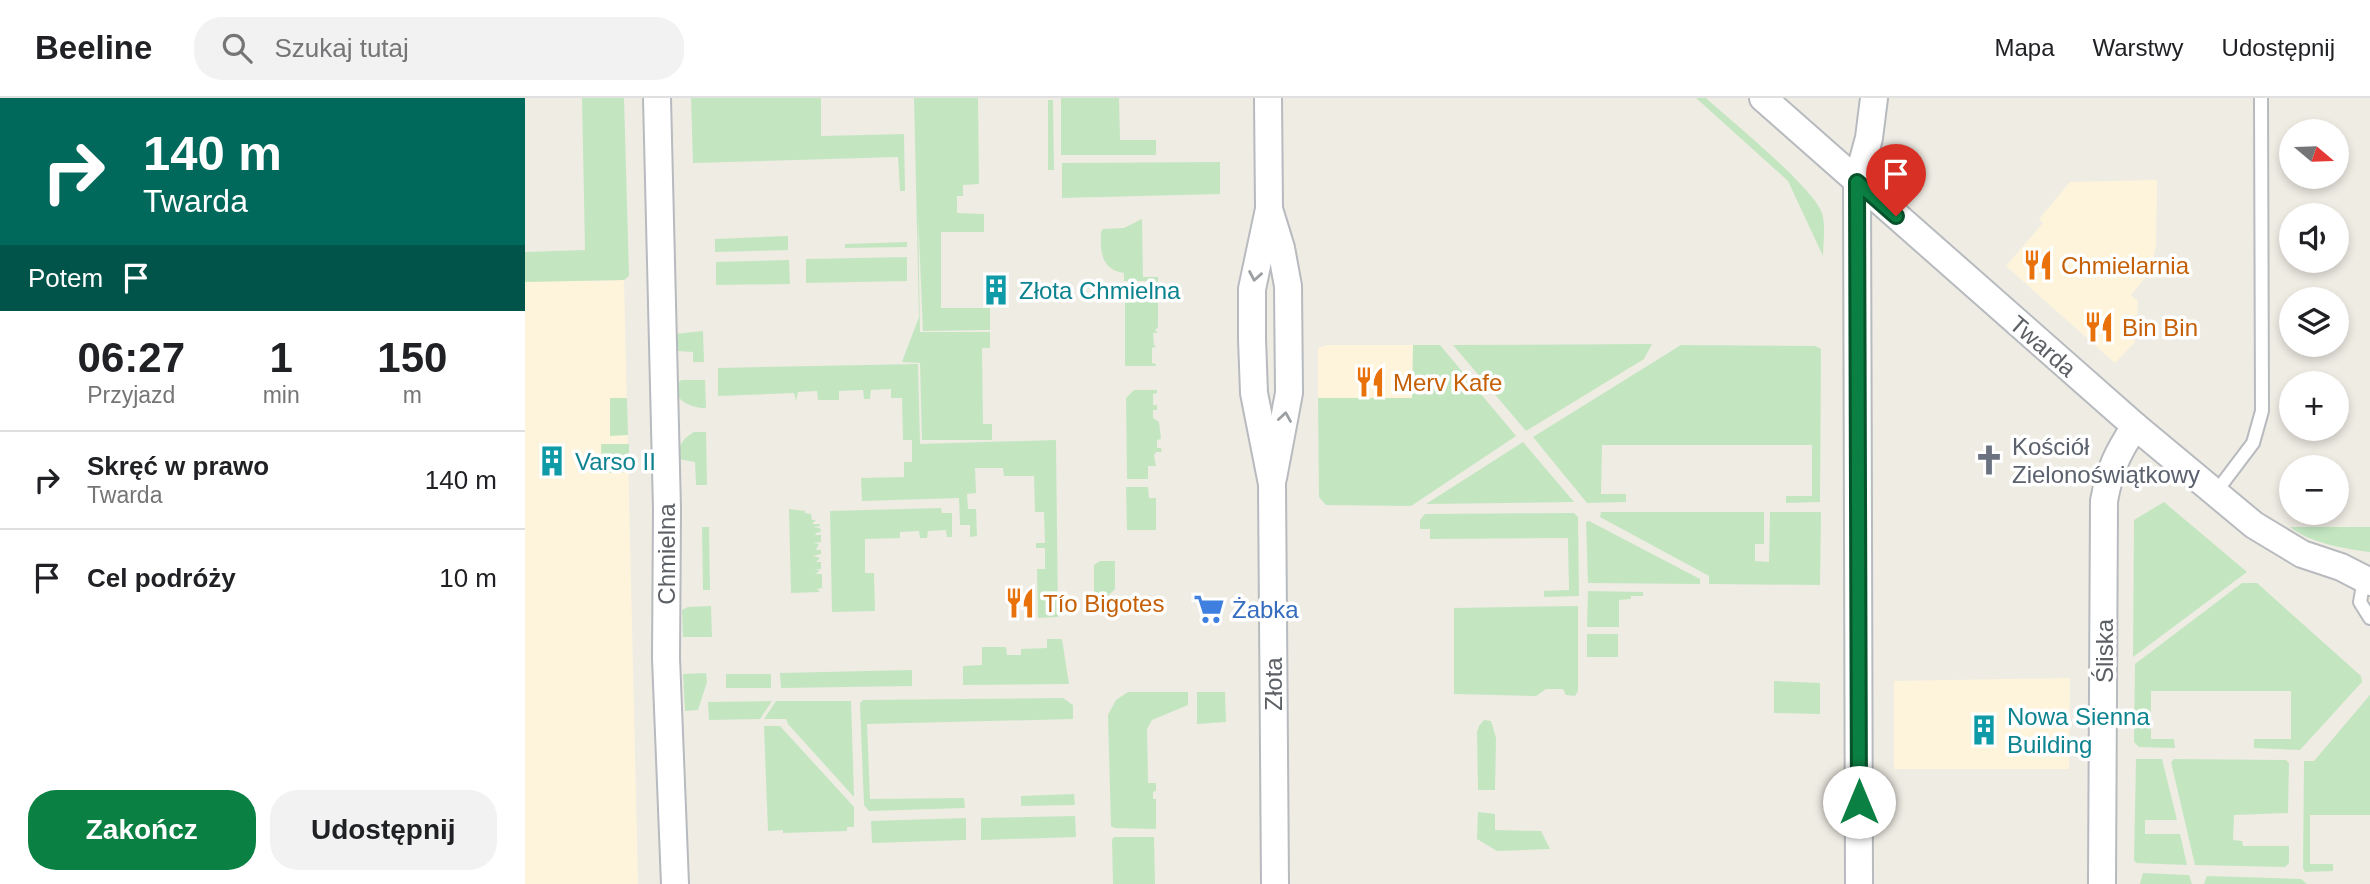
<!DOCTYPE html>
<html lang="pl">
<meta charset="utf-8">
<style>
:root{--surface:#fff;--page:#f2f2f2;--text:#202124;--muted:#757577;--line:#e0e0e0;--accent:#0b8043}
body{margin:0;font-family:Arial,sans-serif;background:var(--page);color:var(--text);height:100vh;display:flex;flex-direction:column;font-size:26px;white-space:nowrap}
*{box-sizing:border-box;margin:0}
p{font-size:23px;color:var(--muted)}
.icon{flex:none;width:38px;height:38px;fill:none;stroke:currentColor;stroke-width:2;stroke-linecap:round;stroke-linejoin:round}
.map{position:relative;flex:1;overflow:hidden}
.panel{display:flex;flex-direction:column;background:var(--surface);width:525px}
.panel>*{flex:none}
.guide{background:#00695c;color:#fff;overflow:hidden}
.needle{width:46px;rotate:109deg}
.controls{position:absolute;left:1754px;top:21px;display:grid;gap:14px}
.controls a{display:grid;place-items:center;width:70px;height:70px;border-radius:50%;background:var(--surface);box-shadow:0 4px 10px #0003;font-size:35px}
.pin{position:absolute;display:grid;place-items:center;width:60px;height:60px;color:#fff;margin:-72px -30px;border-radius:50% 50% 50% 0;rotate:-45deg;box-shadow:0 0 7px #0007}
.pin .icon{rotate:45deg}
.me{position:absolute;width:77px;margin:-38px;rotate:0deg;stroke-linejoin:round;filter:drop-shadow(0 0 5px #0008)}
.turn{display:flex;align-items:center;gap:24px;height:147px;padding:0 28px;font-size:32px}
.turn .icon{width:91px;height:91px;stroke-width:2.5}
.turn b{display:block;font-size:49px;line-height:60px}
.then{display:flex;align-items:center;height:66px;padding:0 28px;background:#0003;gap:14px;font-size:26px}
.eta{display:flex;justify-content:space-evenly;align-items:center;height:119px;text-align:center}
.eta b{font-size:42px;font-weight:600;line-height:49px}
.action{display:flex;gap:14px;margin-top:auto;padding:14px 28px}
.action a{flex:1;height:80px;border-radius:28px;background:var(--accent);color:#fff;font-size:28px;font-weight:600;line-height:80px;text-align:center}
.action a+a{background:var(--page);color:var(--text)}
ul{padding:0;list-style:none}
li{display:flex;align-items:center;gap:21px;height:98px;padding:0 28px;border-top:2px solid var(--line)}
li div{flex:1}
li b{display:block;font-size:26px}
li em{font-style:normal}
header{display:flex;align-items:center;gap:42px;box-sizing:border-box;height:98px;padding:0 35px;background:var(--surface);border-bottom:2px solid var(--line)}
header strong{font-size:33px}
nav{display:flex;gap:38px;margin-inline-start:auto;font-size:24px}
.search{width:490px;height:63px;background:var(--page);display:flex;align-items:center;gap:18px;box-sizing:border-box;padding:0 24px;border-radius:28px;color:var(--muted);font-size:26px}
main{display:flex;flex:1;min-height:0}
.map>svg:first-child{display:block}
</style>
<header>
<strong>Beeline</strong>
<div class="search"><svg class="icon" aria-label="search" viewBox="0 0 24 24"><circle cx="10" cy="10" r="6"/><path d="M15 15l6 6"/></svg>Szukaj tutaj</div>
<nav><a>Mapa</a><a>Warstwy</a><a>Udostępnij</a></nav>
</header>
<main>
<section class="panel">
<div class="guide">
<div class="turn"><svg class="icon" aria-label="right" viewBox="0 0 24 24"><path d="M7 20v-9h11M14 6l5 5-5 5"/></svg><div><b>140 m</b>Twarda</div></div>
<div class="then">Potem<svg class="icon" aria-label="arrive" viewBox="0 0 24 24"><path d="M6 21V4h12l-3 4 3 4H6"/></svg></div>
</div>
<div class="eta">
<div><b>06:27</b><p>Przyjazd</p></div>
<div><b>1</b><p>min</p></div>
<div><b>150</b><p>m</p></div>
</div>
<ul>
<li><svg class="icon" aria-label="right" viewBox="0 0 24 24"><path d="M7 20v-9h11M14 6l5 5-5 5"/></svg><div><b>Skręć w prawo</b><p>Twarda</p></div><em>140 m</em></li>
<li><svg class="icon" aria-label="arrive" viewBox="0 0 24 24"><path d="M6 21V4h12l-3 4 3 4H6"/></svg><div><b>Cel podróży</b></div><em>10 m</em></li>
</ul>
<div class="action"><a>Zakończ</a><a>Udostępnij</a></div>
</section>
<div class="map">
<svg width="1845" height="786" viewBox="0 0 1845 786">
<rect width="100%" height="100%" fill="#efece4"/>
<g fill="#fdf4db">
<path d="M1632,82L1631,147L1626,173L1606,197L1613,203L1610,244L1590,265L1481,168L1518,125L1514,121L1545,84Z"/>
<path d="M0,154L62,183L99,182L113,786H0Z"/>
<path d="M802,247H888L887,300H793V250Z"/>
<path d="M1545,580L1544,671H1369V583Z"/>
</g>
<g fill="#c3e6c1">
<path d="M57,0H99L104,178L99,182L0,184V154L60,152Z"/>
<path d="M166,0H296V38L379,36L380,93H375L373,59L168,65Z"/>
<path d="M389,0H453L454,86L438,87V98H432V115L459,116V134H416V210H465V232L398,233L393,116L395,234H465V250H457L458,326H467V342H397L395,265L377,264L394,219Z"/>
<path d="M536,0H594L595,42H631V57H536Z"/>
<path d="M1171,0H1181C1204,21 1289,90 1297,115C1301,128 1298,145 1298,158L1263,83Z"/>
<path d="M523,2H528L529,72H523Z"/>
<path d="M695,64V96L537,100V65Z"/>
<path d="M617,121L618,179H633V229L630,232L633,235H628L629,247L631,249L627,250V265L631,266V268H600V202H623V183H599V175C576,172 575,153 576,134L578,131L599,130Z"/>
<path d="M263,138V152L190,154V141Z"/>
<path d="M382,144V149L320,150V146Z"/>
<path d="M382,159V183L281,185V161Z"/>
<path d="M264,162L265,186L191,187V164Z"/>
<path d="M178,233L179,264H168V254L152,253L150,236Z"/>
<path d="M1127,246L1119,261L1001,333L928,247Z"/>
<path d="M888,247H915L991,338L886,408L801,407L794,399L793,300H887Z"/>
<path d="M1156,247L1290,248L1296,251L1295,404L1261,405V398H1287V347H1077L1076,396H1101V404L1062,405L1008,339Z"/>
<path d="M393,266L395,346L531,342L533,519L513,520L512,471H520V450H511V445H520L519,414H510L509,378H479L478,370H450L451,395L442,396L443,411H451L452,438L445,439V427H435L434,400L337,403L336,380L379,379V364H387V342H378L377,300H366V291L346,292L345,301H339L338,292L314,293V302H293L292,293L273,294L271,303L269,295L193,298V270Z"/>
<path d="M156,282H180L181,310C166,311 141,299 156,282Z"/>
<path d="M609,292H632V295L628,296V307H632V312H628V320L634,324L636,341L632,342V350H636L637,354H631L629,357L631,368H623V381H602L601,300Z"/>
<path d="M85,300H102L103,337L85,338Z"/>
<path d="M169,334H181L182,387H171L170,364L153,361C153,348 157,341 169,334Z"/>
<path d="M998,344L1049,404L901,406Z"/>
<path d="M76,346H104V374L77,375Z"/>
<path d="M601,389H623L624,400H631V432H602Z"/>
<path d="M1639,404L1722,474L1608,559L1609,422Z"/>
<path d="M416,410L417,415H427V439H422L421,432L403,433L402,440H395L394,433L375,434V440L340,441V475H349L350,513L307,514L305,413Z"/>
<path d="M264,411L280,413V415L286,416L287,422H291L287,426H295V428L288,429L295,430L296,434L291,435L290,437H296V444L288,445L294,446L291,452H296V456L288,458L295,460L291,464H296V471H289L295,472L291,476H297V490L292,491L295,494L266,495Z"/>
<path d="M1076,414H1239V446H1230V463L1244,464L1245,414H1296L1295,487L1184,486V478L1075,419Z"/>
<path d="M1049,415L1053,419L1054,498L1019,499V493L1044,492L1043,440L905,441V431H895V422L900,416Z"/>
<path d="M1064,423L1175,481V486L1063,485L1061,424Z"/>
<path d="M184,429L185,492H178L177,429Z"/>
<path d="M1765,429H1845V454C1820,451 1785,445 1765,429Z"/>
<path d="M575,463H590V491L581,500L569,501V467Z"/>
<path d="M1717,485H1732L1836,578L1837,584L1775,652L1729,650V641H1766V593H1626V641H1649L1650,650L1614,649L1609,644L1610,566Z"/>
<path d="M1063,493L1118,494V498H1106V501L1094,502V529H1062Z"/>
<path d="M186,508L187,539H158L157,512L163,509Z"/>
<path d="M1053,508V593L1050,598L1041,597L1038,591H1021L1011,598L929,596V510Z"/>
<rect x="1062" y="536" width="31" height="23"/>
<path d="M522,541H537L544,586L438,587V568L457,567V549H481L482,557H496V551L522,550Z"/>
<path d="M387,572V588L256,590L255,575Z"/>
<path d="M181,575L182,584L173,612L160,613L158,576Z"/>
<rect x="201" y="576" width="45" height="14"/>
<path d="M1249,583L1295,585V616L1249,615Z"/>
<path d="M603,594H663V607L627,622L622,631L623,685H631V693L628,694V701H631V731L590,730L586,728L583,617L591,602Z"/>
<path d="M672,594H700L701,624L672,626Z"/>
<path d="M1845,597V717H1785V766H1808V773L1780,774L1778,770L1779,663H1789Z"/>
<path d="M538,600L548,607V621L342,626L345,701L439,700L440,710L344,713L339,707L335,605L338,602Z"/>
<path d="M247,603L235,621L184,622L183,604Z"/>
<path d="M251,603H326L329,699L263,626L261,621H239Z"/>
<path d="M959,622L966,623L971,640L970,692H953L952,634L954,628Z"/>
<path d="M239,628H255L329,709V729H322V733L258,735V732L243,733Z"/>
<path d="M1611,661H1637L1652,722H1620V736H1655L1662,767L1611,765L1609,762Z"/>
<path d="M1649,661L1761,662L1764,665L1763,715L1709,717L1708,742L1717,743L1718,748H1764V765L1760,769L1670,767L1646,664Z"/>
<path d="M549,696L550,707L496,708V698Z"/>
<path d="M953,714L970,716V732L1016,733L1025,751L972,753L952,741Z"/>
<path d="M550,718L551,739L456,742V720Z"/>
<path d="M441,720V742L347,745L346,723Z"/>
<path d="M589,739H629L630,786H588L587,742Z"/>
<path d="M1618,775L1664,777L1667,786H1615Z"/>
<path d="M1682,778L1776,781L1782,786H1679Z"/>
</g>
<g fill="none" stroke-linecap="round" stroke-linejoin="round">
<g stroke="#b7babe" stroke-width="16">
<g id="lane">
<path d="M1691,394L1728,345L1737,313L1736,0"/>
<path d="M1839,481L1835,504L1845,520"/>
</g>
</g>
<g stroke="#b7babe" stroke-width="30">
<g id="street">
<path d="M132,0L142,411L141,560L150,786"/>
<path d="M743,0L744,111L756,150L763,188L764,295L748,380"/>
<path d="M1238,0L1610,328L1729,427L1777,456L1816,469L1845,484"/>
<path d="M744,111L727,191V241L729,295L747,386L750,786"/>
<path d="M1334,786L1332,84L1344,40L1349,0"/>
<path d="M1577,786L1579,403C1585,370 1592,356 1610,328"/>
</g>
</g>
<use href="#lane" stroke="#fff" stroke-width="12"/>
<use href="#street" stroke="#fff" stroke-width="26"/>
</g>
<defs><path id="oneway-chevron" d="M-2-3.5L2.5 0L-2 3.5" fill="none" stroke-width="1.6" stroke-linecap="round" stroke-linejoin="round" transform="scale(1.75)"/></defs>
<g stroke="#9da0a3">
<use href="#oneway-chevron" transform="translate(730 178) rotate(100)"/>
<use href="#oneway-chevron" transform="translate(760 319) rotate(-81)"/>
</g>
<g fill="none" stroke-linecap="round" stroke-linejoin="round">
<g stroke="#07532c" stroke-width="18">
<path id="route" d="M1334,704L1332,84L1371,118"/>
</g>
<use href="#route" stroke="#0b8043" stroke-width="12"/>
</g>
<defs>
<g id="restaurant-bare" transform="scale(2.415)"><path d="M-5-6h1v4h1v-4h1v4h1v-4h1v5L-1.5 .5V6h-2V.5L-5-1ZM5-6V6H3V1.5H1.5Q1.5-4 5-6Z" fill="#e8710a" stroke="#fff" stroke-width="2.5" paint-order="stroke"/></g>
<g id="building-bare" transform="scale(2.415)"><path d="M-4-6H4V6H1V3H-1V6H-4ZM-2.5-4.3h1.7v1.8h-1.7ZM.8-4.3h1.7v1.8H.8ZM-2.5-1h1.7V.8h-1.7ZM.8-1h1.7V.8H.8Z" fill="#0f9aa8" stroke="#fff" stroke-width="2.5" paint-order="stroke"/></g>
<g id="church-bare" transform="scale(2.415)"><path d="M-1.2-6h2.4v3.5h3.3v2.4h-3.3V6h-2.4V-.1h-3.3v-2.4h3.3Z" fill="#6b7280" stroke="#fff" stroke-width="2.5" paint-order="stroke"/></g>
<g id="supermarket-bare" transform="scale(2.415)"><path d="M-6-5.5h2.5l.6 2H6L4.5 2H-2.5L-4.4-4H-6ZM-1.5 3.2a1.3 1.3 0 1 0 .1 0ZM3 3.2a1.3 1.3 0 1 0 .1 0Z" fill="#3f7fe0" stroke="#fff" stroke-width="2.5" paint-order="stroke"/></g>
</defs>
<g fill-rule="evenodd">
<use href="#restaurant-bare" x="1513" y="167"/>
<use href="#building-bare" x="471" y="192"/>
<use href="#restaurant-bare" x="1574" y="229"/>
<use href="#restaurant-bare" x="845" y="284"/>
<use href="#church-bare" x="1464" y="362"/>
<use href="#building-bare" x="27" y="363"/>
<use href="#restaurant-bare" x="495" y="505"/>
<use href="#supermarket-bare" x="684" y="511"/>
<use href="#building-bare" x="1459" y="632"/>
</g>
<g text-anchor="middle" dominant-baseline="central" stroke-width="7" stroke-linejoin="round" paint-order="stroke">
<g font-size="24" fill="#c56008" stroke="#fff" text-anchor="start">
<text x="1536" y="167">Chmielarnia</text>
<text x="1597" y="229">Bin Bin</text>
<text x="868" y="284">Merv Kafe</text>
<text x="518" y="505">Tío Bigotes</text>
</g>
<g font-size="24" fill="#0d838f" stroke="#fff" text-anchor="start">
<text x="494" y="192">Złota Chmielna</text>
<text x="50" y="363">Varso II</text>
<text x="1482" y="618">Nowa Sienna<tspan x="1482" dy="28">Building</tspan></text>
</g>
<g font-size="24" fill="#5c6065" stroke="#fff">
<text transform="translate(1518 248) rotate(41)">Twarda</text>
<text transform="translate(141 456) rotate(-90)">Chmielna</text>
<text transform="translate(1579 553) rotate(-90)">Śliska</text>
<text transform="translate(748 586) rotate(-90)">Złota</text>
</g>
<g font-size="24" fill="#5b616d" stroke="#fff" text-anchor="start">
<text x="1487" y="348">Kościół<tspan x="1487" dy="28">Zielonoświątkowy</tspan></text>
</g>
<g font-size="24" fill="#366cbe" stroke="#fff" text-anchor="start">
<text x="707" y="511">Żabka</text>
</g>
</g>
</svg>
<div class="controls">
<a><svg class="needle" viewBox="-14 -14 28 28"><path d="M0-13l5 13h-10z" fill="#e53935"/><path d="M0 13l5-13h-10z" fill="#757577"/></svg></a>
<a><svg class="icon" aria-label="sound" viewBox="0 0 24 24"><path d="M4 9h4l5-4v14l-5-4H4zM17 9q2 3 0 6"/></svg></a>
<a><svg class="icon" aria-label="layers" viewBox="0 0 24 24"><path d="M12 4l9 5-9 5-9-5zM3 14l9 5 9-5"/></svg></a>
<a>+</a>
<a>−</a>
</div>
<div class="pin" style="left:1371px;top:118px;background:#d93025"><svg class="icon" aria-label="arrive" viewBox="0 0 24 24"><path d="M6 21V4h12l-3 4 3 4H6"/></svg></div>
<svg class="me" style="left:1334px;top:704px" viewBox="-20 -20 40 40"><circle r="19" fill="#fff"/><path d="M0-13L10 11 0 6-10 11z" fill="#0b8043"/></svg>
</div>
</main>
